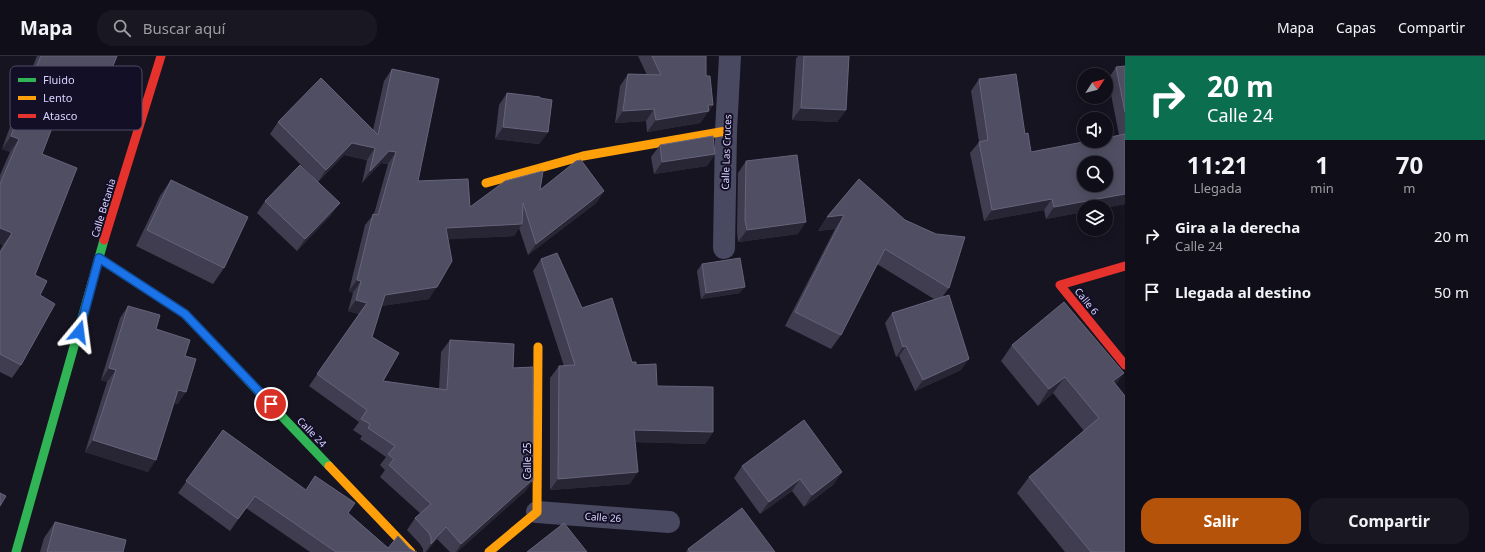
<!DOCTYPE html>
<html lang="es">
<meta charset="utf-8">
<style>
:root{--surface:#100f19;--page:#191822;--text:#f1f3f6;--muted:#9c9ca2;--line:#302f38;--accent:#b45309}
body{margin:0;font-family:"Noto Sans",sans-serif;background:var(--page);color:var(--text);height:100vh;display:flex;flex-direction:column;font-size:15px;white-space:nowrap}
*{box-sizing:border-box;margin:0}
p{font-size:13px;color:var(--muted)}
.icon{flex:none;width:22px;height:22px;fill:none;stroke:currentColor;stroke-width:2;stroke-linecap:round;stroke-linejoin:round}
.map{position:relative;flex:1;overflow:hidden}
.sheet{display:flex;flex-direction:column;background:var(--surface);width:360px}
.sheet>*{flex:none}
.banner{background:#0b6e4f;color:#fff;overflow:hidden}
.needle{width:26px;rotate:54deg}
.fabs{position:absolute;left:1077px;top:12px;display:grid;gap:8px}
.fabs a{display:grid;place-items:center;width:36px;height:36px;border-radius:50%;background:var(--surface);box-shadow:0 2px 10px #0003,0 0 0 1px var(--line);font-size:20px}
.pin{position:absolute;display:grid;place-items:center;width:34px;height:34px;color:#fff;margin:-17px;border:2px solid #fff;border-radius:50%;box-shadow:0 1px 4px #0007}
.me{position:absolute;width:44px;margin:-22px;rotate:16deg;stroke-linejoin:round;filter:drop-shadow(0 0 3px #0008)}
.turn{display:flex;align-items:center;gap:14px;height:84px;padding:0 16px;font-size:18px}
.turn .icon{width:52px;height:52px;stroke-width:2.5}
.turn b{display:block;font-size:28px;line-height:34px}
.eta{display:flex;justify-content:space-evenly;align-items:center;height:68px;text-align:center}
.eta b{font-size:24px;font-weight:700;line-height:28px}
.button{display:flex;gap:8px;margin-top:auto;padding:8px 16px}
.button a{flex:1;height:46px;border-radius:16px;background:var(--accent);color:#fff;font-size:16px;font-weight:700;line-height:46px;text-align:center}
.button a+a{background:var(--page);color:var(--text)}
ul{padding:0;list-style:none}
li{display:flex;align-items:center;gap:12px;height:56px;padding:0 16px}
li div{flex:1}
li b{display:block;font-size:15px}
li em{font-style:normal}
header{display:flex;align-items:center;gap:24px;box-sizing:border-box;height:56px;padding:0 20px;background:var(--surface);border-bottom:1px solid var(--line)}
header strong{font-size:19px}
nav{display:flex;gap:22px;margin-inline-start:auto;font-size:14px}
.search{width:280px;height:36px;background:var(--page);display:flex;align-items:center;gap:10px;box-sizing:border-box;padding:0 14px;border-radius:16px;color:var(--muted);font-size:15px}
main{display:flex;flex:1;min-height:0}
.map>svg:first-child{display:block}
</style>
<header>
<strong>Mapa</strong>
<div class="search"><svg class="icon" aria-label="search" viewBox="0 0 24 24"><circle cx="10" cy="10" r="6"/><path d="M15 15l6 6"/></svg>Buscar aquí</div>
<nav><a>Mapa</a><a>Capas</a><a>Compartir</a></nav>
</header>
<main>
<div class="map">
<svg width="1125" height="496" viewBox="0 0 1125 496">
<rect width="100%" height="100%" fill="#161421"/>
<g fill="none" stroke-linecap="round" stroke-linejoin="round">
<g stroke="#4a4962" stroke-width="22">
<path d="M724,192L726,75L730,0"/>
<path d="M537,456L669,466"/>
</g>
<g stroke="#30b455" stroke-width="9">
<path d="M99,202L185,258L329,410"/>
<path d="M16,496L104,184"/>
</g>
<g stroke="#ff9f0a" stroke-width="9">
<path d="M486,127L583,100L726,75"/>
<path d="M329,410L411,496"/>
<path d="M489,496L537,456L538,291"/>
</g>
<g stroke="#e5322d" stroke-width="9">
<path d="M104,184L161,0"/>
<path d="M1125,210L1060,229L1125,309"/>
</g>
</g>
<g fill="#403d50">
<path d="M37,0H117L98,46L89,59L61,48L42,98L35,219L40,239L21,309L12,322L0,316V194L3,189L0,188V119L10,96L2,93L24,32Z"/>
<path d="M638,0H706V20L713,49L700,67L647,76L646,65L615,67L620,30L628,18L647,19Z"/>
<path d="M798,0H849L846,54L837,66L792,64L796,3Z"/>
<path d="M1125,10V148L1046,163L1044,154L984,165L970,97L979,86L971,35L979,23L1025,78L1031,96L1119,79L1108,23L1116,11Z"/>
<path d="M392,13L418,125L470,151L540,134L604,135L596,147L528,199L519,172L514,180L448,183L429,243L381,250L372,281L383,325L439,333L441,296L450,284L513,312L525,436L523,437L457,496H450L437,483L426,496H422H423V493L420,488L407,474L415,462L421,458L380,421L385,414L380,409L386,401L360,383L362,380L353,374L359,366L309,330L359,258L348,255L353,237L349,235L365,169L374,158L388,108L381,107L362,127L367,104L344,99L318,126L270,78L278,66L373,74L384,25Z"/>
<path d="M507,37L540,42L548,76L539,88L495,83L499,49Z"/>
<path d="M660,89L715,98L707,110L654,118L651,101Z"/>
<path d="M746,105L798,178L738,186L737,176L738,117Z"/>
<path d="M859,123L949,232L943,240L961,314L915,335L899,300L896,301L885,267L892,257L934,243L877,208L841,279L831,293L785,270L835,173L818,175L827,161Z"/>
<path d="M171,124L224,212L213,228L136,190L160,140Z"/>
<path d="M265,145L331,159L297,195L257,157Z"/>
<path d="M541,203L582,252L632,306L657,330L713,376L705,388L635,386L630,428L550,434V322L559,310H564L533,215Z"/>
<path d="M702,208L740,237L701,243L697,215Z"/>
<path d="M128,250L185,300L178,348L174,347L148,416L85,396L107,326L101,324L120,262Z"/>
<path d="M1012,289L1116,328L1125,496H1065L1017,437L1029,421L1084,375L1053,337L1038,350L1001,305Z"/>
<path d="M223,374L305,434L348,457L388,492L410,493L415,496H417H310L246,452L230,475L178,437Z"/>
<path d="M742,410L834,428L804,451L792,435L760,458L734,422Z"/>
<path d="M55,466L123,496H40L44,482Z"/>
<path d="M688,493L690,496H686Z"/>
</g>
<g fill="#282635">
<path d="M67,33L98,46L89,59L58,46Z"/>
<path d="M708,49H713L700,67L647,76L656,64Z"/>
<path d="M801,52L846,54L837,66L792,64Z"/>
<path d="M654,53L646,65L615,67L623,55Z"/>
<path d="M503,71L548,76L539,88L495,83Z"/>
<path d="M11,80L19,83L10,96L2,93Z"/>
<path d="M352,87L375,92L367,104L344,99L318,126L326,114Z"/>
<path d="M389,95L396,96L388,108L381,107L362,127L370,115Z"/>
<path d="M715,98L707,110L654,118L662,106Z"/>
<path d="M604,135L596,147L528,199L536,188Z"/>
<path d="M1125,138V148L1106,152V151H1084V156L1046,163L1054,151Z"/>
<path d="M1052,143L1044,154L984,165L992,154Z"/>
<path d="M340,147L331,159L297,195L305,183Z"/>
<path d="M844,159L835,173L818,175L827,161Z"/>
<path d="M806,166L798,178L738,186L747,174Z"/>
<path d="M522,168L514,180L438,184L446,172Z"/>
<path d="M0,172L12,177L3,189L0,188Z"/>
<path d="M357,224L361,225L353,237L349,235Z"/>
<path d="M437,231L429,243L376,251L385,239Z"/>
<path d="M745,231L740,237L701,243L706,237Z"/>
<path d="M356,244L367,247L359,258L348,255Z"/>
<path d="M906,290L899,300L896,301L903,291Z"/>
<path d="M969,303L961,314L915,335L923,324Z"/>
<path d="M109,312L116,314L107,326L101,324Z"/>
<path d="M1124,317L1112,334L1113,325Z"/>
<path d="M1065,321L1053,337L1038,350L1049,333Z"/>
<path d="M178,334L186,336L178,348L169,346Z"/>
<path d="M634,374L713,376L705,388L626,386Z"/>
<path d="M93,384L156,404L148,416L85,396Z"/>
<path d="M638,416L630,428L550,434L558,423Z"/>
<path d="M842,416L834,428L804,451L812,439Z"/>
<path d="M800,423L792,435L760,458L769,446Z"/>
<path d="M529,425H533L525,436L523,437L457,496H456L461,488Z"/>
<path d="M446,471L437,483L425,496L431,488Z"/>
</g>
<g fill="#504e63" stroke="#66637b" fill-rule="evenodd">
<path d="M41,0H117L98,46L67,33L42,98L77,112L35,219L47,225L40,239L55,248L21,309L0,298V197L12,177L0,172V128L19,83L11,80L33,19Z"/>
<path d="M652,0H706V20H710L713,49H708L709,55L656,64L654,53L623,55L628,18L661,19Z"/>
<path d="M804,0H849L846,54L801,52Z"/>
<path d="M1125,10V56L1116,11Z"/>
<path d="M392,13L439,23L418,125L468,123L470,151L505,125L543,115L540,134L576,105L581,104L604,135L536,188L523,147L522,168L446,172L452,205L437,231L385,239L372,281L399,297L383,325L447,334L450,284L514,288L513,312L533,311V425H529L530,426L461,488L446,471L431,488V481L428,476L415,462L431,448L389,409L394,403L388,398L395,390L368,372L370,368L361,363L367,354L317,318L367,247L356,244L361,225L357,224L373,158L378,159L396,96L389,95L370,115L375,92L352,87L326,114L278,66L321,22L378,79Z"/>
<path d="M1016,18L1025,78L1028,77L1031,96L1088,85H1106V82L1125,78V138L1054,151L1052,143L992,154L979,86L988,84L979,23ZM1084,107H1106V129H1084Z"/>
<path d="M507,37L540,41V42L552,44L548,76L503,71Z"/>
<path d="M713,80L715,98L662,106L660,89Z"/>
<path d="M797,99L806,166L747,174L745,164L746,105Z"/>
<path d="M300,109L340,147L305,183L265,145Z"/>
<path d="M859,123L905,164L936,178L965,181L949,232L885,193L841,279L795,256L844,159L827,161Z"/>
<path d="M171,124L248,161L224,212L147,174Z"/>
<path d="M557,197L582,252L612,242L632,306H636V309L656,308L657,330L713,331V376L634,374L638,416L558,423L559,310L575,309L541,203Z"/>
<path d="M740,202L745,231L706,237L702,208Z"/>
<path d="M949,239L969,303L923,324L906,290L903,291L892,257Z"/>
<path d="M1064,246L1124,317L1113,325L1125,340V496H1091L1029,421L1099,362L1065,321L1049,333L1012,289Z"/>
<path d="M128,250L160,259L156,273L190,284L185,300L196,303L186,336L178,334L156,404L93,384L116,314L109,312Z"/>
<path d="M804,364L842,416L812,439L800,423L769,446L742,410Z"/>
<path d="M223,374L306,434L315,420L355,447L348,457L388,492L398,480L410,493L415,496H417H336L255,440L238,463L186,425Z"/>
<path d="M0,437L6,440L0,450Z"/>
<path d="M742,452L775,496H690L688,493Z"/>
<path d="M55,466L126,484L123,496H47Z"/>
<path d="M564,467L587,496H527Z"/>
</g>
<g fill="none" stroke-linecap="round" stroke-linejoin="round">
<g stroke="#114b97" stroke-width="10">
<path id="route" d="M79,276L99,202L185,258L271,348"/>
</g>
<use href="#route" stroke="#1a73e8" stroke-width="7"/>
</g>
<g text-anchor="middle" dominant-baseline="central" stroke-width="4" stroke-linejoin="round" paint-order="stroke">
<g font-size="10" fill="#d9d4ff" stroke="#130f26">
<text transform="translate(726 96) rotate(-88)">Calle Las Cruces</text>
<text transform="translate(103 152) rotate(-73)">Calle Betania</text>
<text transform="translate(1087 245) rotate(51)">Calle 6</text>
<text transform="translate(312 376) rotate(46)">Calle 24</text>
<text transform="translate(527 405) rotate(-90)">Calle 25</text>
<text transform="translate(603 461) rotate(4)">Calle 26</text>
</g>
</g>
<rect x="10" y="10" width="132" height="64" rx="6" fill="#130f26" stroke="#4e4a67" stroke-width="1"/>
<rect x="18" y="22" width="18" height="4" fill="#30b455"/>
<rect x="18" y="40" width="18" height="4" fill="#ff9f0a"/>
<rect x="18" y="58" width="18" height="4" fill="#e5322d"/>
<g font-size="11" fill="#d9d4ff">
<text x="43" y="28">Fluido</text>
<text x="43" y="46">Lento</text>
<text x="43" y="64">Atasco</text>
</g>
</svg>
<div class="fabs">
<a><svg class="needle" viewBox="-14 -14 28 28"><path d="M0-13l5 13h-10z" fill="#e53935"/><path d="M0 13l5-13h-10z" fill="#9c9ca2"/></svg></a>
<a><svg class="icon" aria-label="sound" viewBox="0 0 24 24"><path d="M4 9h4l5-4v14l-5-4H4zM17 9q2 3 0 6"/></svg></a>
<a><svg class="icon" aria-label="search" viewBox="0 0 24 24"><circle cx="10" cy="10" r="6"/><path d="M15 15l6 6"/></svg></a>
<a><svg class="icon" aria-label="layers" viewBox="0 0 24 24"><path d="M12 4l9 5-9 5-9-5zM3 14l9 5 9-5"/></svg></a>
</div>
<div class="pin" style="left:271px;top:348px;background:#d93025"><svg class="icon" aria-label="arrive" viewBox="0 0 24 24"><path d="M6 21V4h12l-3 4 3 4H6"/></svg></div>
<svg class="me" style="left:79px;top:276px" viewBox="-20 -20 40 40"><path d="M0-17L14 15 0 8-14 15z" fill="#1a73e8" stroke="#fff" stroke-width="4"/></svg>
</div>
<section class="sheet">
<div class="banner">
<div class="turn"><svg class="icon" aria-label="right" viewBox="0 0 24 24"><path d="M7 20v-9h11M14 6l5 5-5 5"/></svg><div><b>20 m</b>Calle 24</div></div>
</div>
<div class="eta">
<div><b>11:21</b><p>Llegada</p></div>
<div><b>1</b><p>min</p></div>
<div><b>70</b><p>m</p></div>
</div>
<ul>
<li><svg class="icon" aria-label="right" viewBox="0 0 24 24"><path d="M7 20v-9h11M14 6l5 5-5 5"/></svg><div><b>Gira a la derecha</b><p>Calle 24</p></div><em>20 m</em></li>
<li><svg class="icon" aria-label="arrive" viewBox="0 0 24 24"><path d="M6 21V4h12l-3 4 3 4H6"/></svg><div><b>Llegada al destino</b></div><em>50 m</em></li>
</ul>
<div class="button"><a>Salir</a><a>Compartir</a></div>
</section>
</main>
